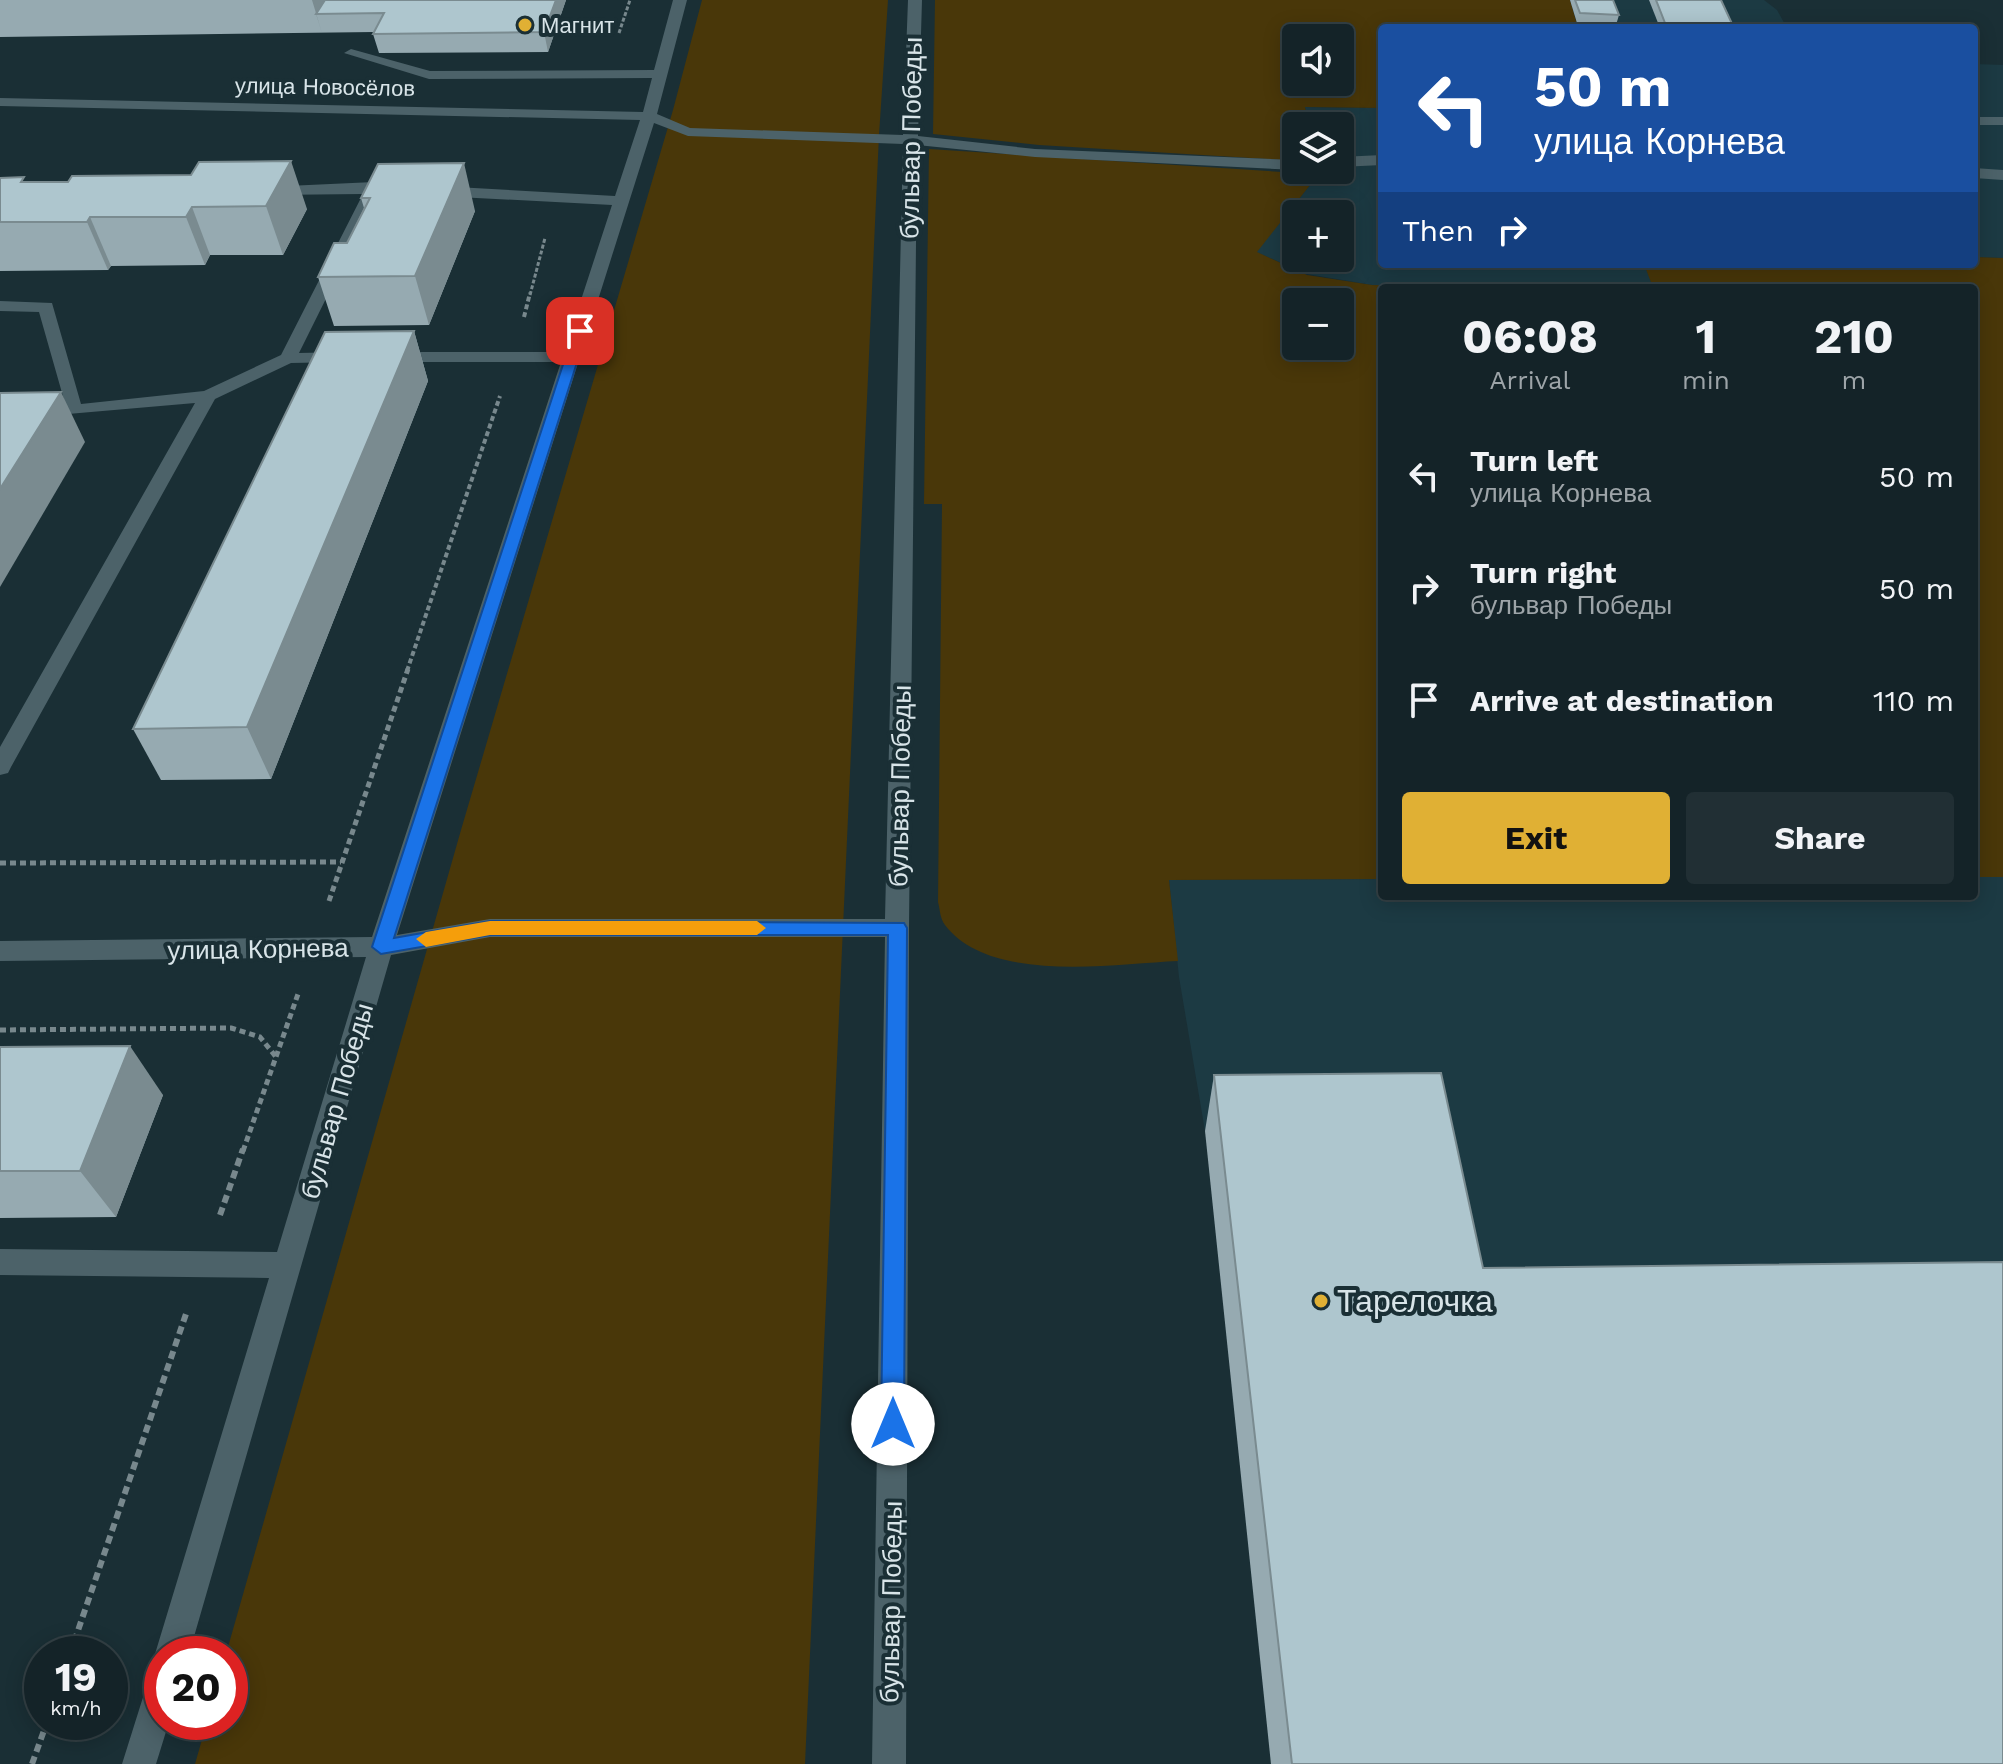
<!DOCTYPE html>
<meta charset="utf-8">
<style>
:root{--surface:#142328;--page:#212f34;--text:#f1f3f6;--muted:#9da4a8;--line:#334045;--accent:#e0b034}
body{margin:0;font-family:"Work Sans",sans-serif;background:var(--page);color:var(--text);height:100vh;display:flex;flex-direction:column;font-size:30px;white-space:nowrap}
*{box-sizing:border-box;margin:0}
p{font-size:26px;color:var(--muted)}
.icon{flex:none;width:44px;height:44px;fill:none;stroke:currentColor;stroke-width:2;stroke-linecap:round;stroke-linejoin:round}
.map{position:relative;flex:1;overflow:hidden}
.sheet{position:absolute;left:1378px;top:284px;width:600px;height:616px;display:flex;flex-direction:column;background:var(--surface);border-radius:8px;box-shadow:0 4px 20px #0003,0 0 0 2px var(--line)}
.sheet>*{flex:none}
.top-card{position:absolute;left:1378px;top:24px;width:600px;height:244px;border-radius:8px;box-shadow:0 4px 20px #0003,0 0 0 2px var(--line);background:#1a4fa0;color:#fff;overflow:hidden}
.buttons{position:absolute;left:1282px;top:24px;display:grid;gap:16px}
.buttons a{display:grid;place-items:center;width:72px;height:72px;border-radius:8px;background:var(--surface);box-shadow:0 4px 20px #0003,0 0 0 2px var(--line);font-size:40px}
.speed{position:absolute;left:24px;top:1636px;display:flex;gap:16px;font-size:40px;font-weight:700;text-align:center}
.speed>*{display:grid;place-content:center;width:104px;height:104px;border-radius:50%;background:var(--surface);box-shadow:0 4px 20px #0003,0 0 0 2px var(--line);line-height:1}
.speed small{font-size:20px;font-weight:400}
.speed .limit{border:12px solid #d22;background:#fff;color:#111}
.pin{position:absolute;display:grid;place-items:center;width:68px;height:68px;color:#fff;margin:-34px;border-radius:16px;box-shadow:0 4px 12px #0006}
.me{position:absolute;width:88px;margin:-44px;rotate:0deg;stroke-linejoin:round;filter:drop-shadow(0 0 6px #0008)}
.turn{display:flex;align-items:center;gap:28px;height:168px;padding:0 24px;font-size:36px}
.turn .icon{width:104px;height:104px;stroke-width:2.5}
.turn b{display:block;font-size:56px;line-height:68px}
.then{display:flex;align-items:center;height:76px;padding:0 24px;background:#0003;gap:16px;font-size:30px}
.eta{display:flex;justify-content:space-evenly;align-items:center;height:136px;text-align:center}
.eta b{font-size:48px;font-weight:700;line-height:56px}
.button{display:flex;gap:16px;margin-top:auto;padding:16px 24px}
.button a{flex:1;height:92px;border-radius:8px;background:var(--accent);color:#111;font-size:32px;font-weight:700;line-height:92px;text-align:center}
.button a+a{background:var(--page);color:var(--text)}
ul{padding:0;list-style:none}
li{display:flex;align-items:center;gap:24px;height:112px;padding:0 24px}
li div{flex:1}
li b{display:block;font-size:30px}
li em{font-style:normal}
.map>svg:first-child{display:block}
</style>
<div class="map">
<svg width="2003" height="1764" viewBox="0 0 2003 1764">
<rect width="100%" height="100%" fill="#1a2f35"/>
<g fill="#1c3a43" fill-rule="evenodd">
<path d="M1570,0H1764L1777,10L1787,28H1578Z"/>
<path d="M1974,64L2003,65V258L1974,257Z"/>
<path d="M1305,107L1382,108V264H1644L1653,285L1485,287L1372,285L1307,274L1256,252L1322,170H1340V126H1310ZM1296,214H1340V258H1296Z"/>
<path d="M1974,877H2003V1764L1205,1131L1179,977L1169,880L1382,879V896H1974Z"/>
</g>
<g fill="#493709" fill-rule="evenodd">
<path d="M702,0H888L879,135L805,1764H195L207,1722H230V1654H226L461,830L673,110Z"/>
<path d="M935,0H1570L1578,28H1382V108L1305,107L1310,126H1296V159L1283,160L1039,145L933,134ZM1296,38H1340V82H1296Z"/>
<path d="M929,149L1282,172L1322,170L1257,252L1307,275L1372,285L1485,287L1652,285L1644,264H1974V257L2003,258V877H1974V288H1382V879L1169,880L1178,961C1112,964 990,984 945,925C940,919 940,909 938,902L942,504H924ZM1296,302H1340V346H1296Z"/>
</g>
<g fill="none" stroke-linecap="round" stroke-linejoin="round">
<g stroke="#78888d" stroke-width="3" stroke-dasharray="4 2" stroke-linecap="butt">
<path d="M619,33L630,0"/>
<path d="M530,295L545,238"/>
</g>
<g stroke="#78888d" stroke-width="4" stroke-dasharray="5 3" stroke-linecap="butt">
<path d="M524,317L530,293"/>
<path d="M407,671L500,396"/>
</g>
<g stroke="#78888d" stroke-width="5" stroke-dasharray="6 4" stroke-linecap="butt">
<path d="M0,863L341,862"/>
<path d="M329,901L408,669"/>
<path d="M0,1030L231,1028L260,1037L276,1057"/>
<path d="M243,1151L298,994"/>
</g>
<g stroke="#78888d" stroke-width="6" stroke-dasharray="8 5" stroke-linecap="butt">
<path d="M220,1215L243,1149"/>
<path d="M70,1654L187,1311"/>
<path d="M32,1764L47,1722"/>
</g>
<g fill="#4c6269" fill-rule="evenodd">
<path d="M673,0H687L657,114L690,128L903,135L908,0H922L918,136L1035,149L1296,160V170L1035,157L917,145L909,928L906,1764H872L885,937H490L391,955L189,1654H162V1667L155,1654L269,1278L0,1275V1249L277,1252L366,957L0,961V941L372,937L561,362H388L379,357L388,352H564L612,205L438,196L430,191L438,186L615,196L640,120L0,106V98L643,112L652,78L429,79L344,53L351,49L430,71L654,70ZM654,123L688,136L903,144L885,919H490L397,935Z"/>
<rect x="1974" y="117" width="29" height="8"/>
<path d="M1382,155V165L1340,167V157Z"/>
<path d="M1974,168L2003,170V180L1974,178Z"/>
<path d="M374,182L397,184L405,189L397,194H378L299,353L343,352L352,357L343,362L291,363L215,399L11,767L8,773L0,775V747L195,403L68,414L39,312L0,311V301L52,303L81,404L204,391L281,355L363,194L270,195L265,193V187Z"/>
<path d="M162,1670V1722H169L156,1764H122L150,1675Z"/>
</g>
</g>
<g fill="#96aab1">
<path d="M0,0H566L548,52L379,53L373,34L374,32L0,37Z"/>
<path d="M1570,0H1613L1619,15L1616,25L1577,23Z"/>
<path d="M1649,0H1721L1734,28H1660Z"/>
<path d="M378,164L475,211L429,325L334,326L318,277L347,243L364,208L361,198Z"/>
<path d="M0,178L26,182L307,209L283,255H210L205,265L111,266L108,270L0,271Z"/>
<path d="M414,331L428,381L271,779L161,780L133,729Z"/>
<path d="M0,1047L163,1095L116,1217L0,1218Z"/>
<path d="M1214,1075L1483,1268L2003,1764H1271L1205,1131Z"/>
</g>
<g fill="#7a8b90">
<path d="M312,0H340L316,14L322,33Z"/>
<path d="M556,0H566L548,52L544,32Z"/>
<path d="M291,161L307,209L283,255L266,206Z"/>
<path d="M464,163L475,211L429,325L415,276Z"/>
<path d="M192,207L210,255L205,265L186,217Z"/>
<path d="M90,217L111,266L108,270L87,222Z"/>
<path d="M414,331L428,381L271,779L247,727Z"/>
<path d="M61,392L85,442L0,587V489Z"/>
<path d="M130,1046L163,1095L116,1217L80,1171Z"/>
</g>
<g fill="#aec6ce" stroke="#7a8b90" stroke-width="2">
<path d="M325,0H556L544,32L373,34L384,13L316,14Z"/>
<path d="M1575,0H1613L1619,15L1580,13Z"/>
<path d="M1656,0H1721L1734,28H1667Z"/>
<path d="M291,161L266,206L192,207L186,217H90L87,222H0V178L24,177L21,182H68L72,176L191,175L199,162Z"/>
<path d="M464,163L415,276L318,277L334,243H347L370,198H361L378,164Z"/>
<path d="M414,331L247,727L133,729L325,332Z"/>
<path d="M61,392L0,489V393Z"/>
<path d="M130,1046L80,1171H0V1047Z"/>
<path d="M1441,1073L1483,1268L2003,1262V1764H1292L1214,1075Z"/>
</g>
<path fill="#1a73e8" stroke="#114b97" stroke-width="2" d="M580,327L587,331L394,938L490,921L904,923L907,928L904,1424L901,1432L893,1435L885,1432L881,1424L888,935H490L381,954L372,947L574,331Z"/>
<path fill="#f59e0b" d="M490,921H757L766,928L757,935H490L426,947L416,939L426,932Z"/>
<g fill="#e0b034" stroke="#1a2f35" stroke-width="3">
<circle cx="525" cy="25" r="8"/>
<circle cx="1321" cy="1301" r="8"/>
</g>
<g text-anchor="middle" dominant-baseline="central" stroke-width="8" stroke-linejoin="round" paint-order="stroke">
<g font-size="22" fill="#d8e4e8" stroke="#1a2f35" text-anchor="start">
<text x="541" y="25">Магнит</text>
</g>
<g font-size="22" fill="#d8e4e8" stroke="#1a2f35">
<text transform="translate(325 87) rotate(1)">улица Новосёлов</text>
</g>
<g font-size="26" fill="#d8e4e8" stroke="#1a2f35">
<text transform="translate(911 138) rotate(-89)">бульвар Победы</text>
<text transform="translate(900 786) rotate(-89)">бульвар Победы</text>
<text transform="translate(258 949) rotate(-1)">улица Корнева</text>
<text transform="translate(337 1101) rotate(-74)">бульвар Победы</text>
<text transform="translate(891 1602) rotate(-89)">бульвар Победы</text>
</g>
<g font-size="32" fill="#d8e4e8" stroke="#1a2f35" text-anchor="start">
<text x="1337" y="1301">Тарелочка</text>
</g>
</g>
</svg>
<div class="buttons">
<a><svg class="icon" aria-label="sound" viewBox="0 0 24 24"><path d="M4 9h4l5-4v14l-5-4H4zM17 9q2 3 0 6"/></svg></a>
<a><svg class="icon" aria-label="layers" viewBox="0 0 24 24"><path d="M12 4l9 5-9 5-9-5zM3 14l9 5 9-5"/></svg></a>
<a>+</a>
<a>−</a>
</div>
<div class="speed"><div>19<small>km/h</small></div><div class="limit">20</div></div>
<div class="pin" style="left:580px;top:331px;background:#d93025"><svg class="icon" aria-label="arrive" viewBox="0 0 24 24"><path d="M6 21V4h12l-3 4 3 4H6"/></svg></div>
<svg class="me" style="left:893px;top:1424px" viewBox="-20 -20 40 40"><circle r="19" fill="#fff"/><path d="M0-13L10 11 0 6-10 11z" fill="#1a73e8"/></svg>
<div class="top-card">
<div class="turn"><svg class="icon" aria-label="left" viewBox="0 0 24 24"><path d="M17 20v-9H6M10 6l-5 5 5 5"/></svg><div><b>50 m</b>улица Корнева</div></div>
<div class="then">Then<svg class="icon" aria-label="right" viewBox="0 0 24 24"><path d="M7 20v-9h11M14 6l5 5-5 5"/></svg></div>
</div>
<section class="sheet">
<div class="eta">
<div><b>06:08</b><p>Arrival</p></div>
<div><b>1</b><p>min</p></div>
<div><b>210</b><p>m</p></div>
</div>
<ul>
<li><svg class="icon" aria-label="left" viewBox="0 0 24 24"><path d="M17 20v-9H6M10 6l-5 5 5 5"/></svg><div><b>Turn left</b><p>улица Корнева</p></div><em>50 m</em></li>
<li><svg class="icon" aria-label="right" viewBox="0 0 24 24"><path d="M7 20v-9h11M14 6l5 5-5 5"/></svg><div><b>Turn right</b><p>бульвар Победы</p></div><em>50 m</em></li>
<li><svg class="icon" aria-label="arrive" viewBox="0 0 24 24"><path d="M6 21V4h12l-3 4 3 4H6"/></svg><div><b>Arrive at destination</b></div><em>110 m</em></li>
</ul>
<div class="button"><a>Exit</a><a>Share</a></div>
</section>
</div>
